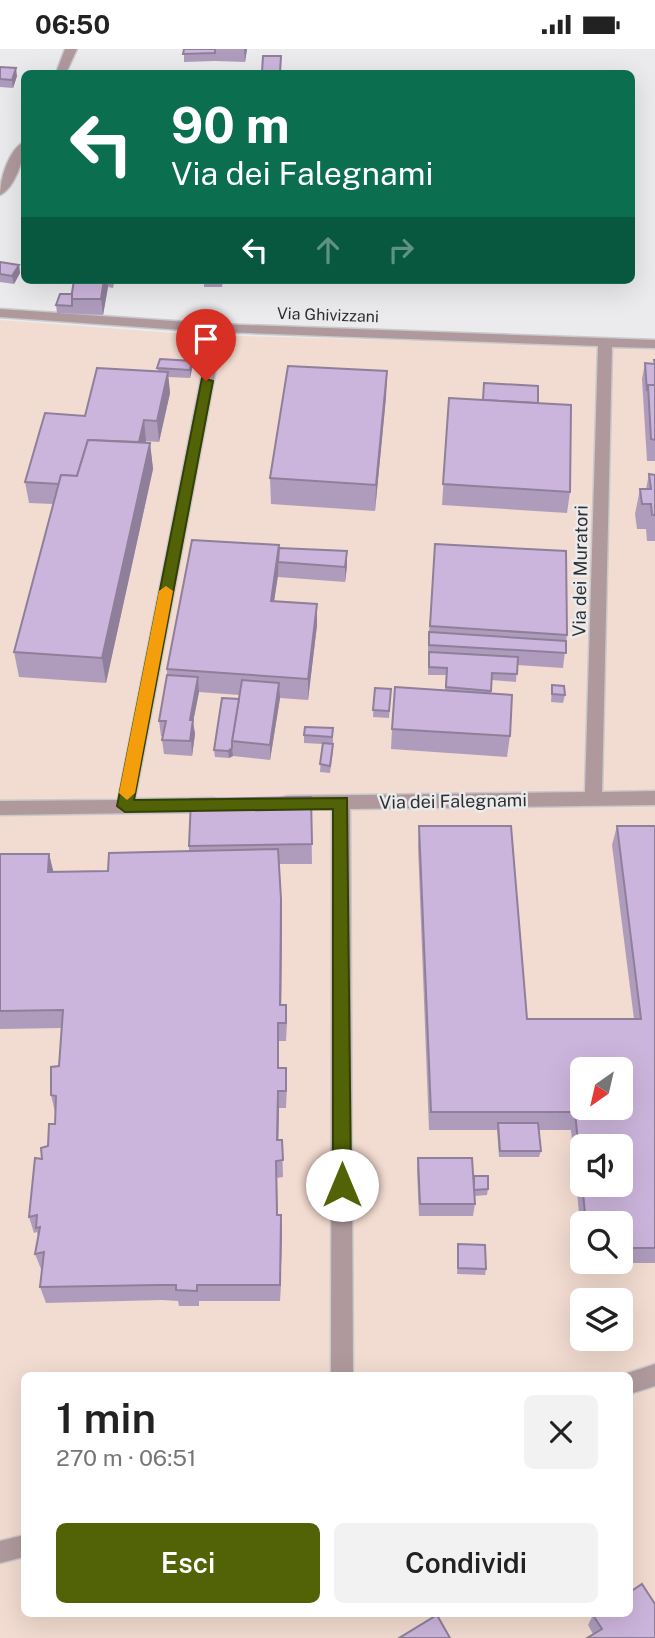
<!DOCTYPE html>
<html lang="it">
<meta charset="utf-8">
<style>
:root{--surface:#fff;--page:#f2f2f2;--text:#222;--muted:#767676;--accent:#526207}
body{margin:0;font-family:"Public Sans",sans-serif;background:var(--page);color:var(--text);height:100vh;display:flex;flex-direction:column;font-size:26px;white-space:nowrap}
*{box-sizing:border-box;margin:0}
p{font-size:23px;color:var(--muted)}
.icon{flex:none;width:38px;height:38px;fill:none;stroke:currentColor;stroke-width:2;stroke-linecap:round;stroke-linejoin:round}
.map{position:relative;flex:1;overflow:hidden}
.details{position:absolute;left:21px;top:1323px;width:612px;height:245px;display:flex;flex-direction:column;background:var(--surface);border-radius:10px;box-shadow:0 7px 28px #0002}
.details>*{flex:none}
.banner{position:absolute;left:21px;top:21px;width:614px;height:214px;border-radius:10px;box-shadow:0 7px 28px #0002;background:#0b6e4f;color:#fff;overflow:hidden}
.needle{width:46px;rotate:214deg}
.controls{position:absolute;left:570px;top:1008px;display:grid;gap:14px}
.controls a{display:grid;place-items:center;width:63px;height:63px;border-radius:10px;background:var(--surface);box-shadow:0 7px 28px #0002;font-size:35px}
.pin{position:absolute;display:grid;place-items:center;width:60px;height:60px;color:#fff;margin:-72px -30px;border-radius:50% 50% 50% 0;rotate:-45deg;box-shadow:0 0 7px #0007}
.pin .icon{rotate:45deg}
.me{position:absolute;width:77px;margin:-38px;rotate:0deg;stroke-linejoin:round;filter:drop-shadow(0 0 5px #0008)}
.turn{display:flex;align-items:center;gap:24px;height:147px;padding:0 35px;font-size:32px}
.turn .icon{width:91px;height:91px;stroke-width:2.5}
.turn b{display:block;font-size:49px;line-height:60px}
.lanes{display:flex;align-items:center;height:66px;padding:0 35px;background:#0003;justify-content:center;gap:35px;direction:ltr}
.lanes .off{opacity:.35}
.round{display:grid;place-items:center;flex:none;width:74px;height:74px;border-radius:10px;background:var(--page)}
.headline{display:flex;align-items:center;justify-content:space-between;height:119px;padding:0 35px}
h1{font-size:42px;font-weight:600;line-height:52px}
.primary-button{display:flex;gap:14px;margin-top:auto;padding:14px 35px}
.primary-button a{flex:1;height:80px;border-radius:10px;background:var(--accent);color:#fff;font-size:28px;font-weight:600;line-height:80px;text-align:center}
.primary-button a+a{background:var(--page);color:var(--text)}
.status{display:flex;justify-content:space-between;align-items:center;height:49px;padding:0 35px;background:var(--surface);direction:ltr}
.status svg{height:19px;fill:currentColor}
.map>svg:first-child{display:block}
</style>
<div class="status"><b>06:50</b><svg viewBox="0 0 49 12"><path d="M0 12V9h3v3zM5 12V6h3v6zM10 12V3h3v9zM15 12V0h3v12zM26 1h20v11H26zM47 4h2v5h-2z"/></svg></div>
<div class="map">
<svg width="655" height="1589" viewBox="0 0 655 1589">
<rect width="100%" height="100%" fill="#ebeaed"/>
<path fill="#f2dbd0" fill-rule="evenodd" d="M0,271L199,286L655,298V1589H0ZM583,1020H621V1059H583ZM583,1097H621V1136H583ZM583,1174H621V1213H583ZM583,1251H621V1290H583ZM24,1326H630V1564H24Z"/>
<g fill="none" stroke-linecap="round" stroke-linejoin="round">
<g stroke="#c9c8cb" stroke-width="3">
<g id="minor">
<path d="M65,0H77L66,24H56Z"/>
<path d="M24,93C25,108 15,139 0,146C0,130 9,100 24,93Z"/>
<path d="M0,260L217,275L655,291V299L612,298L602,743L655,742V756L350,760L353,1326H331L332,760L287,761L281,759L278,754L281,749L287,747L585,743L598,297L223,283L135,750L213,749L219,751L222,756L219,761L213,763L0,766V752L118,751L210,283L0,268Z"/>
<path d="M655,1315V1337L630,1345V1326H622Z"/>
<path d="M24,1486V1508L0,1514V1492Z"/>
</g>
</g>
<use href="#minor" fill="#af999d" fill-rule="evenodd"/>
</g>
<g fill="#af9cbd">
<path d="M184,0H247L245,13L215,12L184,13Z"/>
<path d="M263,7H281L280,24H262Z"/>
<path d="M0,18L17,27L13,39L0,38Z"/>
<path d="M0,213L19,216L20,224L14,235L0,233Z"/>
<path d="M75,231H115L113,239L108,238L103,266L57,264L56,256L72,245Z"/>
<path d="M204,231H223L222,238H204Z"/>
<path d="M500,231H529V233Z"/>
<path d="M654,311H655V412H647L642,330L645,314L654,315Z"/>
<path d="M157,319L192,320L190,329L168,328L170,344L159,393L146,392V394H150L153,420L106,634L19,628L14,603L53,455L29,454L25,433L85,367L158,322Z"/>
<path d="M387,322L386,348L375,462L271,455L270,429Z"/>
<path d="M449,349L538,354L570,443L567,464L442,456Z"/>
<path d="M649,425L655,426V492H647L646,480H637L635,465L640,440H646Z"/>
<path d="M435,495L567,586L563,619L517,616L516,633L491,631V644L510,687L507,708L391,700L392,680L445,641L446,626H428V598Z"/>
<path d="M279,496V503L347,517L345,533L278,528V526L274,552L317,555V576L308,651L280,649L270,711L233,707L229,709L215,708L214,701L239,650V646L199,643L193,673L195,685L192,707L164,705L162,691L163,687H161L159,672L167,626V620Z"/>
<path d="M552,636L565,646L563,654L551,653Z"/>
<path d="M375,639L391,640L389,669L373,668Z"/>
<path d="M333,679V702L330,724L320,723L322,695L304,694V686Z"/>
<path d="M311,748L312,815H279L282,869L281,956L287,974L286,992H279V1019L287,1037L286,1059H279L278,1091H282L283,1128L277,1129L278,1166L282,1182L280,1252H199V1257H179L178,1252L162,1251L46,1254L40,1238L42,1220H41L35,1205L38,1187L37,1183L34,1184L29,1168L42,1110L48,1097L55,1075V1063L51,1046L59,1017L62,979L0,980V805H49L53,823L108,822L189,802V797Z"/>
<path d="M419,777L527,970H634L612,796L617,777H655V1214H584L583,1213H621V1174H583V1206L571,1081H539L541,1102L539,1108H499L497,1081H429L418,797Z"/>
<path d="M418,1109L474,1127L488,1140L487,1146L475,1147V1155L473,1167H419L417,1121Z"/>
<path d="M458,1195L486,1220L485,1226L457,1225Z"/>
<path d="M655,1555L593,1585L588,1576L593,1566Z"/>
</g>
<g fill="#8f7f9a">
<path d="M244,0H247L245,13Z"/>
<path d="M16,19L17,27L13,39L12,31Z"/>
<path d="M19,216L20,224L14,235L12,227Z"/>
<path d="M104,231H107L108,238L103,266L101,250Z"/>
<path d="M192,312V320L190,329V321Z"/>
<path d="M387,322L386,348L375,462L376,436Z"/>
<path d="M168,323L170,344L159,393L157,372Z"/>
<path d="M144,371L146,392L140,419L138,398Z"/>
<path d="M150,394L153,420L106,634L102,609Z"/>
<path d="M279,496L278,526L271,573V552Z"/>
<path d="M347,502V517L345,533V518Z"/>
<path d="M317,555V576L308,651V630Z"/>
<path d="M198,628L199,643L193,673L195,685L192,707L190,671Z"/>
<path d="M279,634L280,649L270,711V696Z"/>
<path d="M232,699L233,707L229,709L228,702Z"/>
<path d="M49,805L54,825L48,823Z"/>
<path d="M281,850L282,869L281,974L280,956Z"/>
<path d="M278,1042L279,1059L278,1108L277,1091Z"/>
<path d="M281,1166L282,1182L280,1252V1236Z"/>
</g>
<g fill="#ccb5dc" stroke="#8f7f9a" stroke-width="2" fill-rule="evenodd">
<path d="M184,0H215V4L183,5Z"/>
<path d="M263,7H281L280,23H262Z"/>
<path d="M0,18L16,19L12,31L0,30Z"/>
<path d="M0,213L19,216L12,227L0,225Z"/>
<path d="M74,231H104L101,250H71Z"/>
<path d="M60,245H72V257L56,256Z"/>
<path d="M160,310L192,312L190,321L157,319Z"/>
<path d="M654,311H655V336H648L647,342L645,314L655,315Z"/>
<path d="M288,317L387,322L376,436L270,429Z"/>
<path d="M97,319L168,323L157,372L144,371L139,393L88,391L77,427L61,426L59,435L25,433L45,364L85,367Z"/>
<path d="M484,334L538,337V354L483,351Z"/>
<path d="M648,336H655V391L651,390Z"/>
<path d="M449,349L571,356L570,443L443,435Z"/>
<path d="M88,391L150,394L102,609L14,603L61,426L77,427Z"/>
<path d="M649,425L655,426V466H652L651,455H642L640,440H651Z"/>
<path d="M192,491L279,496L271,552L317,555L308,630L167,620Z"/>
<path d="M435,495L566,502L567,586L430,577Z"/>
<path d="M279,499L347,502L345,518L278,513Z"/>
<path d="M429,583L566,592V604L429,596Z"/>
<path d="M429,603L518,608L517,625L492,624L491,642L446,638L447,619L429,618Z"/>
<path d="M167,626L198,628L190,671H193L190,692L162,691L166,672H159Z"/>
<path d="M242,631L279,634L270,696L232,692Z"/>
<path d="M552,636L564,637L565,646L552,645Z"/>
<path d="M395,638L512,646L510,687L392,680Z"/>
<path d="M375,639L391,640L389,662L373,661Z"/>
<path d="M222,649L239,650L232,692V699L228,702L214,701Z"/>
<path d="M305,678L333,679L332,688L304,686Z"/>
<path d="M323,694L333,695L330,717L320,715Z"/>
<path d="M311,748L312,795L189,797L191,750Z"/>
<path d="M419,777H511L527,970H641L617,777H655V1199H621V1174H586L575,1063H431ZM583,1020H621V1059H583ZM583,1097H621V1136H583Z"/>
<path d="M278,800L281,850L280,956H286V974H278V1019H286V1042H278L277,1091H282L283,1111L276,1112L277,1166H281L280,1236H197V1242L176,1241V1236H159L40,1238L44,1203L35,1205L40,1178L36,1179L37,1166L29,1168L35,1109L42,1110L41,1099L48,1097L49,1075H55L56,1047L51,1046V1018L59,1017L63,961L0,962V805H49L48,823L108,822L109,804Z"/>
<path d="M498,1074H538L541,1102H500Z"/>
<path d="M418,1109H472L475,1155H420Z"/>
<path d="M474,1127H488V1140L474,1141Z"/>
<path d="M458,1195L485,1196L486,1220L458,1219Z"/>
<path d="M642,1535L655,1555V1589H587L602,1580L593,1566L596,1564H630V1543Z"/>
<path d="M437,1566L450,1589H399Z"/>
</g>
<path fill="#526207" stroke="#354005" stroke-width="2" d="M202,329L213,332L134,751L347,749L351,1136L348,1142L342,1144L335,1142L333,1136V760L125,763L117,757Z"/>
<path fill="#f59e0b" d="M166,537L173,542L135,744L127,751L119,744L159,542Z"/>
<g text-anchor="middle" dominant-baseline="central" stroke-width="5" stroke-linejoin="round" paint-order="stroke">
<g font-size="16" fill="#302f30" stroke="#ebeaed">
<text transform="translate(328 266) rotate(2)">Via Ghivizzani</text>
</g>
<g font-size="18" fill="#302f30" stroke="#ebeaed">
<text transform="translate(580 522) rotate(-89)">Via dei Muratori</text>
<text transform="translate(453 752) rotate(-1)">Via dei Falegnami</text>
</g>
</g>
</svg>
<div class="controls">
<a><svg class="needle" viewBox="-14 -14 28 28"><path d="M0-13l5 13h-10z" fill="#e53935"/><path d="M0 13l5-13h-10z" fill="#767676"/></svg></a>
<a><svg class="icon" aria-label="sound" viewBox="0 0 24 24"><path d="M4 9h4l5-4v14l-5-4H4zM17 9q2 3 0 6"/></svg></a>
<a><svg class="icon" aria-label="search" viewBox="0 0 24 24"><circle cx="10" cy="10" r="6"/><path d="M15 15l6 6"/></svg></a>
<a><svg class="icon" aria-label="layers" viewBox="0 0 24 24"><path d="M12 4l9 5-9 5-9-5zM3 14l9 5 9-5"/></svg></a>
</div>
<div class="pin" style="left:206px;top:332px;background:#d93025"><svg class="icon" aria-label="arrive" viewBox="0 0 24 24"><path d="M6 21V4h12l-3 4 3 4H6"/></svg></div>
<svg class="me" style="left:342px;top:1136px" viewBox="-20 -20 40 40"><circle r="19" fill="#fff"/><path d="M0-13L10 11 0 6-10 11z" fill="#526207"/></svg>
<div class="banner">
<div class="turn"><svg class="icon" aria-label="left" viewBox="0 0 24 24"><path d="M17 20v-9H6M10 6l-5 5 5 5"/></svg><div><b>90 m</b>Via dei Falegnami</div></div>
<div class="lanes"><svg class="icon" aria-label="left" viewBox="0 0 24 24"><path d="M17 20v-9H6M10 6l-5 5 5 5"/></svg><svg class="icon off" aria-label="ahead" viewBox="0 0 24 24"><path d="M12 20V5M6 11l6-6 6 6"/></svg><svg class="icon off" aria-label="right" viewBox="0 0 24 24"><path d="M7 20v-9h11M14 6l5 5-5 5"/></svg></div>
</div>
<section class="details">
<div class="headline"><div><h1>1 min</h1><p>270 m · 06:51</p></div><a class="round"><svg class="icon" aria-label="close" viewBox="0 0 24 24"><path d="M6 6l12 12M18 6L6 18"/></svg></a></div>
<div class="primary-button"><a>Esci</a><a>Condividi</a></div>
</section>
</div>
